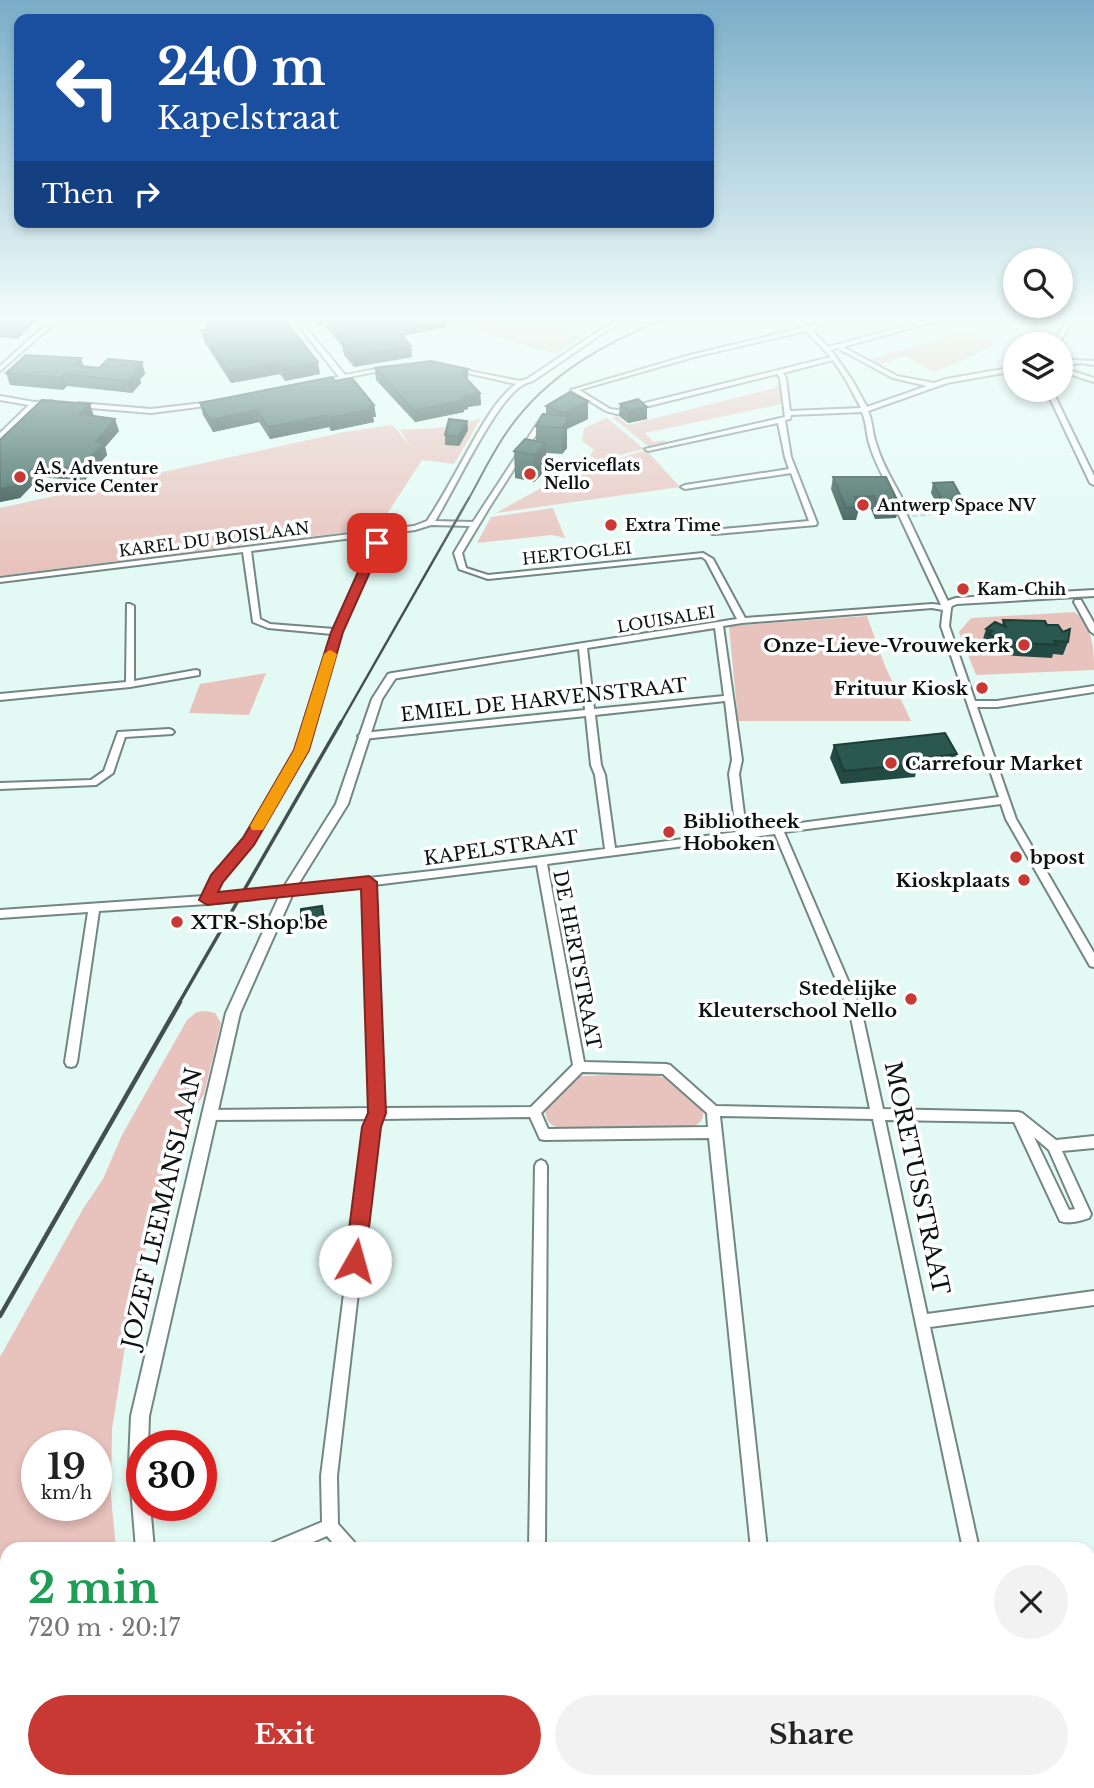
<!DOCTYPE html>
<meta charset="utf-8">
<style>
:root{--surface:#fff;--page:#f2f2f2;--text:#222;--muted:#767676;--accent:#c73932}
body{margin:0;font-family:"Libre Baskerville",serif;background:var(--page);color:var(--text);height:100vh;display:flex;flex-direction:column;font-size:26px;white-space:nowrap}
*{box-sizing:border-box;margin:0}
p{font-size:23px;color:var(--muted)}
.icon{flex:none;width:38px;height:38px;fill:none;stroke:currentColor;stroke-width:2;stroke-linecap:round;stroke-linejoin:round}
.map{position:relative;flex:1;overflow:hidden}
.panel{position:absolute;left:0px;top:1542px;width:1096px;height:247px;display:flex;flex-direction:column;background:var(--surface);border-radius:21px 21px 0 0;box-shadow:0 4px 10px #0003}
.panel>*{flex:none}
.banner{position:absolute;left:14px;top:14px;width:700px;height:214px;border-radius:14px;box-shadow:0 4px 10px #0003;background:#1a4fa0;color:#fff;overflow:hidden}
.tools{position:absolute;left:1003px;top:248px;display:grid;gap:14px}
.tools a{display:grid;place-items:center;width:70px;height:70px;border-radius:50%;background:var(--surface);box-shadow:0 4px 10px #0003;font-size:35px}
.speed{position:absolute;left:21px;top:1430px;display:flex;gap:14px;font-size:35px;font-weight:700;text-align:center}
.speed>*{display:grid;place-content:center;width:91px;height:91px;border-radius:50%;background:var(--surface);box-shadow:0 4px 10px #0003;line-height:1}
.speed small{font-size:18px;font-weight:400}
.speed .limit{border:10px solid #d22;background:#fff;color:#111}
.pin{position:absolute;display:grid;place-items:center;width:60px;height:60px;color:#fff;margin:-30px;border-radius:14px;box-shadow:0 4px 10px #0006}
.me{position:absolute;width:77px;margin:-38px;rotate:7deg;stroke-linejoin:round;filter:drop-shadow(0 0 5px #0008)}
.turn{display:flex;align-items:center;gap:24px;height:147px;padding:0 28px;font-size:32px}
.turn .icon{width:91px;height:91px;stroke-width:2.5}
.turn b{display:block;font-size:49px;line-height:60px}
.then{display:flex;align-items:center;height:66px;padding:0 28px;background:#0003;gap:14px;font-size:26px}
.round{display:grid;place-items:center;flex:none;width:74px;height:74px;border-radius:37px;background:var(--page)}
.headline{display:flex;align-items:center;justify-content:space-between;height:119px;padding:0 28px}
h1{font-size:42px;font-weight:700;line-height:52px;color:#1e9e55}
.cta{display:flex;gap:14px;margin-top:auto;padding:14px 28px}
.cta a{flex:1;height:80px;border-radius:42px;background:var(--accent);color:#fff;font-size:28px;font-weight:700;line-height:80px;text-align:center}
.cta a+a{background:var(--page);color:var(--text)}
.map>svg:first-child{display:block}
</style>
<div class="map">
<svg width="1094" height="1788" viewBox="0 0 1094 1788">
<rect width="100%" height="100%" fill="#e3faf4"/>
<g fill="#e8c2bc" fill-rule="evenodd">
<path d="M456,320H494L513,329L542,320L582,338L556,354L496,337Z"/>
<path d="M970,331L994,343L973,356L934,372L905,356L878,365L867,360Z"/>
<path d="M779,384L780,395L777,396L781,397V404L645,433L654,442L664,440L668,443L649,447L613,418L617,416L628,425L775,388Z"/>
<path d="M481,418L454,464L422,460L378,528L0,576V508L344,432L392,425L410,445L400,430L453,427Z"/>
<path d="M607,418L644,449L599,460L590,456L594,450L582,441L584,428Z"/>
<path d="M646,450L680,487L496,513L561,477Z"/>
<path d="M553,508L565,538L552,535L477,543L491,517Z"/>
<path d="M1074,612C1093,623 1094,651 1094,670L976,675L959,632L971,618Z"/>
<path d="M867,616L885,666L911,721H738L729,626Z"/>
<path d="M266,673L249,715L189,713L200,684Z"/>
<path d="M206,1011L215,1013L221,1023L204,1094L167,1155L128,1328L112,1429L111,1496L116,1549H7V1782H152L154,1788H0V1357L83,1209L103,1179L122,1135L187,1020L197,1012ZM37,1446H96V1505H37Z"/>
<path d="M579,1076C607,1076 640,1071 667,1078C685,1082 728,1122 684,1129L560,1128C549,1125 546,1121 545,1109L569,1082Z"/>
<path d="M1089,1711H1094V1788H1033L1032,1782H1088Z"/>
</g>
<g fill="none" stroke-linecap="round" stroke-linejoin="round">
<path stroke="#75a398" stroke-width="2.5" d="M717,529L739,527"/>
<path stroke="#c3d8d2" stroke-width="6" stroke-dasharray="6 2.5" stroke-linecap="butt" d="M912,514L931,513"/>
<g stroke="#728782" stroke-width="16">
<path id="pedestrian" d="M786,1782L787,1788"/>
</g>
<g stroke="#728782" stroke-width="4">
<g id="minor">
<path d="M51,320H58L0,371V366Z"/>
<path d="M294,320H300L345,375L387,367L390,369L319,383V381L339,377Z"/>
<path d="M619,320H627L606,331L533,381C530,382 526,383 523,385C496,399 454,491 435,521L473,522L543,415L548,416L489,508L462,553L466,568L488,575L703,553L713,559L745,618L932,604L941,605L896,509L897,504C888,485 876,466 870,446C866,434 867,424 862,412L791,415L790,419L785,420L791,457L817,523L816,525L715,534H712V530L809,521L791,473L685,489L681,487L685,485L789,469L785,457L778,423L648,451L645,449L785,417L780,378L777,374L617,414L606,411L571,390L690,355L803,328L793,320H800L808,327L826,320H834L812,330L828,347L929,320H939L843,347L897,376L934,383L946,379L1015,367V371L947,383L868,411C873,422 872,432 876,443C882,465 895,484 905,504L904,509L951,608L949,626L975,701H997L1094,686V692L997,707H977L1016,819L1094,953V967L1090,966L1006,819L1001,804L784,832L862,1013L883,1109L1018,1112L1022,1113L1056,1140L1094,1136V1148L1062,1151L1091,1214L1089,1218C1081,1221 1068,1224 1060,1221L1014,1122L885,1120L927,1314L1094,1291V1305L930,1327L979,1549H963L873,1119L720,1116L767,1549H751L709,1138L544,1140L540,1139L530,1117L381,1119L377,1127L337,1476L338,1524L355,1543L357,1549H338L327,1536L297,1549H270L272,1543L322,1522L321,1476L365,1127L368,1119L208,1120L204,1119L202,1115L204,1111L208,1110L371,1108L364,886L207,904L99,911L77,1062L75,1066L71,1067L67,1066L65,1062L88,912L0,918V910L204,896L213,876L244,838L297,750L332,634L268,628L253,622L243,552L0,582V578L414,526L427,521C445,494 460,464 476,436C487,417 499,397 516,384L454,370V368L520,381L527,379L602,329ZM806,331L831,357L617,410L610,409L579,390L694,357ZM837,348L893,378L927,386L867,407L852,380L831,350ZM833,360L846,380L861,408L790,411L786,378L783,373ZM431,525L470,526L454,553L459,569L488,579L702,557L706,560L737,619L392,673L388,676L392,679L579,649L585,710L363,733L358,736L363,739L586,716L591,765L595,775L605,849L441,870L215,895L221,881L252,844L307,750L341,632L384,534L415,530ZM376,535L334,629L270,624L260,619L251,551ZM932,608L943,610L941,626L999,797L746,830L739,774L742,760L723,626L742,623ZM715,628L724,696L594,709L587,648ZM725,701L732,760L729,774L736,832L615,848L605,775L601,765L595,715ZM775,834L850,1013L870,1109L716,1106L670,1065L666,1064L584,1062L547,864ZM537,865L573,1065L531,1107L383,1108L374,885ZM582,1072L663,1074L707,1113L708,1127L548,1129L541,1113ZM1034,1137L1049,1150L1075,1209L1069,1210Z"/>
<path d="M1067,320H1073L1058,345H1052Z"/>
<path d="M1060,351L1073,360L1094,361V365L1080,363L1060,366V362L1067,361L1060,356Z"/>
<path d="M1060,367L1094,378V382L1060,371Z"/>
<path d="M1046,390H1052L1094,476V485L1090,483Z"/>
<path d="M0,396L34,402L52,401L55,403L52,405L36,406L0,439V433L29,405L0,400Z"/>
<path d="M212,402L214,403V405L151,413L79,407L76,405L79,403L151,409Z"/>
<path d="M1075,600H1081L1082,602L1094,623V634L1090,631L1074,602Z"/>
<path d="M127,604H130L134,606V681L196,670L199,671V675L130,687L0,700V694L126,682Z"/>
<path d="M169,729L172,730L174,732L172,734L125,737L113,773L96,785L0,789V783L91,780L104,771L118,732Z"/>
<path d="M541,1160L545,1162L547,1166L545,1549H529L535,1166L537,1162Z"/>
<path d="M1088,1686H1094V1704L1088,1703Z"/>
<rect x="567" y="1782" width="18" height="6"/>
<path d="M1007,1782H1025L1026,1788H1008Z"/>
</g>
</g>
<g stroke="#728782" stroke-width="4">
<g id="tertiary">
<path d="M1094,590V596L957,604L952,606L950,610L947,611L942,608L944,602L956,598Z"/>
<path d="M392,673L397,676L382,699L348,804L294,891L240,1013L149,1416L148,1446H142V1505H150L154,1549H136L129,1464L131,1416L226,1013L282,890L336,804L372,699L388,674Z"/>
<path d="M175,1782H195L197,1788H177Z"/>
</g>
</g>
<use href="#pedestrian" stroke="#fff" stroke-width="12"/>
<use href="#minor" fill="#fff" fill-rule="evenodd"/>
<use href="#tertiary" fill="#fff" fill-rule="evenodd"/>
<path stroke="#44504d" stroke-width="2" d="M468,500C481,477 493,451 509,429C546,376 603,344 662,320"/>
<path stroke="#44504d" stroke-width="2.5" d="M340,724L469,498"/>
<path stroke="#44504d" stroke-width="3.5" d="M179,1003L341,722"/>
<path stroke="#44504d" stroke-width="4.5" d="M0,1316L180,1002"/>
</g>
<g fill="#244b43">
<path d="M0,320H38L17,339L0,337Z"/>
<path d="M202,320H269L320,374L285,381L280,374L231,383L204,341L201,330L207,329Z"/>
<path d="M316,320H447V327L403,336L411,346L412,357L354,367L344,355L342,346L325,326L317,325Z"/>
<path d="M81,358L83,366L99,368L142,362L145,374L140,379L141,383L132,393L67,386L63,390L10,385L6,373Z"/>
<path d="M375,368L468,380L480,393L481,405L468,407V409L464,410V412L415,422L376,380Z"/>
<path d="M335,381L374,405L376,417H373L374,422L331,431L329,427L270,439L259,422L213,432L203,415L200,403Z"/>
<path d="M620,404L647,419L628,423L619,416Z"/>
<path d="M546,406L588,419L567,429V448L562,454L546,453V470L534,482L515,478L514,451L536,441V426L546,414Z"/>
<path d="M94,416L119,431L105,447L107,455L84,481L40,477L20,498L0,502V440Z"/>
<path d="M467,421L468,430L459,446L445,445V435Z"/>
<path d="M833,477L900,506L896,518L875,519L871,509H859L856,520H843L831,489Z"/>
<path d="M933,483L964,502L961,511L941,512L931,493Z"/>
<path d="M1003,620L1068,642L1063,655L1053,654L1052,658L999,655L984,647L985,643L982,642L986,629L1002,625Z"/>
<path d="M834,745L957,754L952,767L916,772L915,777L841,784L830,758Z"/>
<path d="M324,913L325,926L303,928L301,922Z"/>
</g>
<g fill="#1d3d37">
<path d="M22,320H38L17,339L13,328Z"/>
<path d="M427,320H447V327L395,337L394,326Z"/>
<path d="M411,346L412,357L354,367L353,356Z"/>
<path d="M81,358L84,369L73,365Z"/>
<path d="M142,362L145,374L140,379L141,383L132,393L128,381L133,371Z"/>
<path d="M278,362L280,374L231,383L229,372Z"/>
<path d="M318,362L320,374L285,381L283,369Z"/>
<path d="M468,369V380L462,374Z"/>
<path d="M64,374L67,386L63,390L60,378Z"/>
<path d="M480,393L481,405L468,407V409L464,410V412L415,422L414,411L462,399L465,396Z"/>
<path d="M588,401V419L567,429V448L562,454L563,413Z"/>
<path d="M90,404L94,416L80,414Z"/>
<path d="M374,405L376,417H373L374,422L331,431L329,418Z"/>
<path d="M647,407V419L628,423L629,411Z"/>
<path d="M257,410L259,422L213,432L210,420Z"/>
<path d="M327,415L329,427L270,439L268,427Z"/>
<path d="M115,419L119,431L105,447L107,455L84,481L80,469L96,442Z"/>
<path d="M467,421L468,430L459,446L458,437Z"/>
<path d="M546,443V470L534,482V455Z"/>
<path d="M36,465L40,477L20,498L0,502V489Z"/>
</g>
<g fill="#2a574e" stroke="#1d3d37" stroke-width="2">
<path d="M0,320H22L13,328L0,327Z"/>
<path d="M207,320H269L270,322L285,320L318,362L283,369L278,362L229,372L201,330L212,328Z"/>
<path d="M328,320H427L394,326L411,346L353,356L342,344L348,343Z"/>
<path d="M26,355L81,358L73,365L99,368L108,359L142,362L133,371H138L128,381L64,374L60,378L6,373Z"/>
<path d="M431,361L468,369L462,374L480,393L465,396L467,398L462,399L463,400L414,411L375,368Z"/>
<path d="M332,377L335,381L352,378L374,405L369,406L372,409L329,418L327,415L268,427L257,410L210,420L200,403Z"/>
<path d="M570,392L588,401L563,413L546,406Z"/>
<path d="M638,399L647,407L629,411L620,404Z"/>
<path d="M42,400L90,404L80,414L115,419L96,442L104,443L80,469L36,465L15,486L0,489V440Z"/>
<path d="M543,414L567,416V421L563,428L536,426Z"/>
<path d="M449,419L467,421L458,437L445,435Z"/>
<path d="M525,439L546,443L534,455L514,451Z"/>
<path d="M833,477H886L900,506H878L874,496L855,497L859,507L846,508Z"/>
<path d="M953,482L964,502H943L933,483Z"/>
<path d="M1003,620L1045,621L1047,625H1058L1063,632L1070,629L1068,642L1054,641L1057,645L1004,642L988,634L992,631L986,629L995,622L1006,627Z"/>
<path d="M945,733L957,754L916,759L919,764L844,771L834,745Z"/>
<path d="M322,906L324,919L301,922V909Z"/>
</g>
<linearGradient id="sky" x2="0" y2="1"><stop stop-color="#7aadc8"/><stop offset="0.56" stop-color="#f2fdfa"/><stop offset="1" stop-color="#f2fdfa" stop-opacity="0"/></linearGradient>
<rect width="1094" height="570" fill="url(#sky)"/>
<path fill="#c73932" stroke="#812520" stroke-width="2" d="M377,540L383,543L343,632L309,750L254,845L223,882L218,892L369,876L377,882L386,1113L381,1127L365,1261L362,1268L355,1271L348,1268L345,1261L362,1127L368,1113L361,889L207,905L199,900L211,875L243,838L294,750L331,632L371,543Z"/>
<path fill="#f59e0b" d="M330,650L337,654L309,750L263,830H252L250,826L294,750L324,654Z"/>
<g fill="#c73932" stroke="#fff" stroke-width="2.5">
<circle cx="530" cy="474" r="7"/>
<circle cx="20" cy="477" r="7"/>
<circle cx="863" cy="505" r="7"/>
<circle cx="611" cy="525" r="7"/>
<circle cx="963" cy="589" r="7"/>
<circle cx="1024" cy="645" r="7"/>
<circle cx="982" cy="688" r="7"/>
<circle cx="891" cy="763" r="7"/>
<circle cx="669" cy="832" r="7"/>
<circle cx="1016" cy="857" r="7"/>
<circle cx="1024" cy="880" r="7"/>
<circle cx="177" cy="922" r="7"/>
<circle cx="911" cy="999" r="7"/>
</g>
<g text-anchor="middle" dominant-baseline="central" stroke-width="7" stroke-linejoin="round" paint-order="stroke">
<g font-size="16" font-weight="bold" fill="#0c1412" stroke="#fff" text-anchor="start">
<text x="544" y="465">Serviceflats<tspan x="544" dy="18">Nello</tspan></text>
<text x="34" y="468">A.S. Adventure<tspan x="34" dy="18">Service Center</tspan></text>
<text x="877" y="505">Antwerp Space NV</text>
<text x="625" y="525">Extra Time</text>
<text x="977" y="589">Kam-Chih</text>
</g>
<g font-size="16" fill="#0c1412" stroke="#fff">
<text transform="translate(214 539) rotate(-7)">KAREL DU BOISLAAN</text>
<text transform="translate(577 553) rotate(-6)">HERTOGLEI</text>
<text transform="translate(666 619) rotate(-9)">LOUISALEI</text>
</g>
<g font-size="19" font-weight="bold" fill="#0c1412" stroke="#fff" text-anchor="end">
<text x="1010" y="645">Onze-Lieve-Vrouwekerk</text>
<text x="968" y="688">Frituur Kiosk</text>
<text x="905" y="763" text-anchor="start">Carrefour Market</text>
<text x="683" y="821" text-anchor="start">Bibliotheek<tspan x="683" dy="22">Hoboken</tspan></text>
<text x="1030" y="857" text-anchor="start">bpost</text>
<text x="1010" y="880">Kioskplaats</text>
<text x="191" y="922" text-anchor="start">XTR-Shop.be</text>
<text x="897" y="988">Stedelijke<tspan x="897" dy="22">Kleuterschool Nello</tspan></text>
</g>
<g font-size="19" fill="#0c1412" stroke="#fff">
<text transform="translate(544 700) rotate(-6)">EMIEL DE HARVENSTRAAT</text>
<text transform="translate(501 848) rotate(-8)">KAPELSTRAAT</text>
<text transform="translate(577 960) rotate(79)">DE HERTSTRAAT</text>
</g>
<g font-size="23" fill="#0c1412" stroke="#fff">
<text transform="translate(917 1178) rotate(78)">MORETUSSTRAAT</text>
<text transform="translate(162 1208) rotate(-77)">JOZEF LEEMANSLAAN</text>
</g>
</g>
</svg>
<div class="tools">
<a><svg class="icon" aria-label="search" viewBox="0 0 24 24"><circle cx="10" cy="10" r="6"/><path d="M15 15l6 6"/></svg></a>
<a><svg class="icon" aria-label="layers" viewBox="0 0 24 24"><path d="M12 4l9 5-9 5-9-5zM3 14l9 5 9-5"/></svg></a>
</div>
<div class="speed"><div>19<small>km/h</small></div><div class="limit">30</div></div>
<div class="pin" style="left:377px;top:543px;background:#d93025"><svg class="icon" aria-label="arrive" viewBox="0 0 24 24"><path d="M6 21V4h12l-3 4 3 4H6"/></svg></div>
<svg class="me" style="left:355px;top:1261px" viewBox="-20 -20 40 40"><circle r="19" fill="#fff"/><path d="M0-13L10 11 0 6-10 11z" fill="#c73932"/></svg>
<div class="banner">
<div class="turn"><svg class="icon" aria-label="left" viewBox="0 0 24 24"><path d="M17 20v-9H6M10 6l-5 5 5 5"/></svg><div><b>240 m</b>Kapelstraat</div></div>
<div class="then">Then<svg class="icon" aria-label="right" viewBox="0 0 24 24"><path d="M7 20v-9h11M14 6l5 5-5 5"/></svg></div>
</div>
<section class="panel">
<div class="headline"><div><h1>2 min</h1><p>720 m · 20:17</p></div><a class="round"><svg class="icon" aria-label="close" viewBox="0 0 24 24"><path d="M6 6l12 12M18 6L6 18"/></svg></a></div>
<div class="cta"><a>Exit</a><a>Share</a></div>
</section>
</div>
